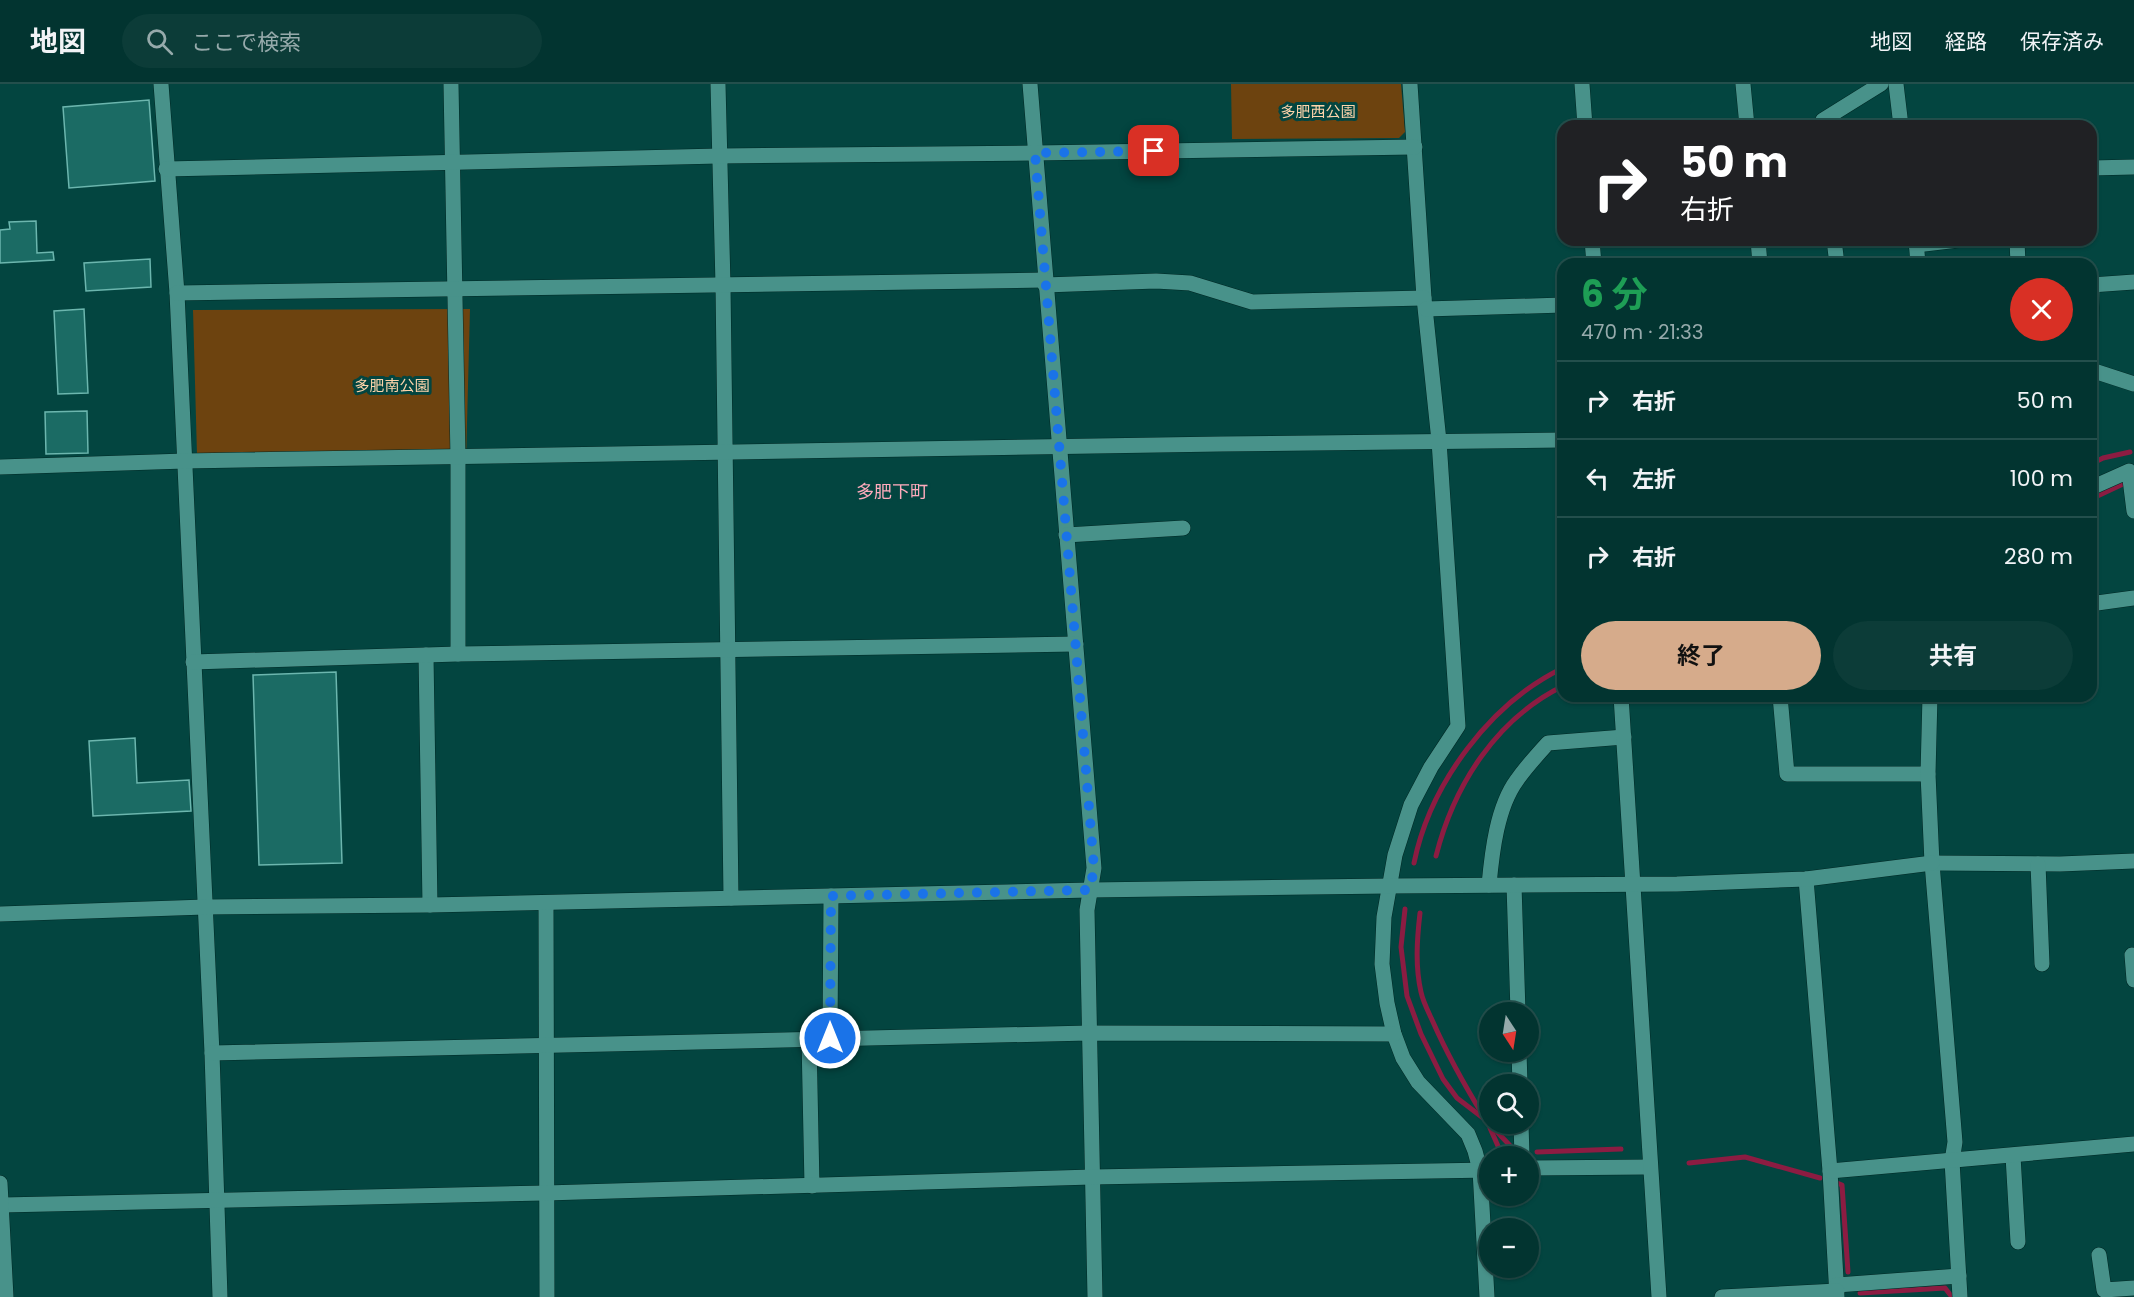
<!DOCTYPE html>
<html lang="ja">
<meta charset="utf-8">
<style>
:root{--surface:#023430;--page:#0c3c38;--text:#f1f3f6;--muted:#96aaab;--line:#234f4c;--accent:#d6ab8b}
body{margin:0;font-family:Poppins,"Noto Sans JP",sans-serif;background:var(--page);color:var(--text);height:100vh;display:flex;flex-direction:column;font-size:22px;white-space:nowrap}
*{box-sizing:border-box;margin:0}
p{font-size:20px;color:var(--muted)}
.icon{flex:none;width:33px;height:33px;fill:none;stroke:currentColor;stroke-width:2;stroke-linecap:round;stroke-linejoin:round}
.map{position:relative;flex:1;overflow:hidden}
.panel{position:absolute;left:1557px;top:174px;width:540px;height:444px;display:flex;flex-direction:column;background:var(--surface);border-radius:18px;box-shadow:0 2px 4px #0004,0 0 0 2px var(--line)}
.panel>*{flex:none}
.banner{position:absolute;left:1557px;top:36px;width:540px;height:126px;border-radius:18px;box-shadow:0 2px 4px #0004,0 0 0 2px var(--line);background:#202124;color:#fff;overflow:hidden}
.needle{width:39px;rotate:168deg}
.tools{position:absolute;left:1479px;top:918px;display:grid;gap:12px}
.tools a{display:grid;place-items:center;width:60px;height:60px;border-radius:50%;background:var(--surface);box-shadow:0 2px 4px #0004,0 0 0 2px var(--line);font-size:30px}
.pin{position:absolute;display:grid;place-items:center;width:51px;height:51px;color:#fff;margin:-26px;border-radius:12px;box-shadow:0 3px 9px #0006}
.me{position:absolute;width:66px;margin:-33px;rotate:0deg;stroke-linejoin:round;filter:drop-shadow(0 0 4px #0008)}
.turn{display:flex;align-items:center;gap:21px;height:126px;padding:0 24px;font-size:27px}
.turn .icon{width:78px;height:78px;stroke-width:2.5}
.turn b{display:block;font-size:42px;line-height:51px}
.round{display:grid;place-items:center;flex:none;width:63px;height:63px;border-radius:32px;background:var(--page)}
.summary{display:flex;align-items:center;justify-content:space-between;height:102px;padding:0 24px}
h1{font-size:36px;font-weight:700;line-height:45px;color:#1e9e55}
.button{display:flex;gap:12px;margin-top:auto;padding:12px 24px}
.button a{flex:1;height:69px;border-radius:36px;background:var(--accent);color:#111;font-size:24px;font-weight:700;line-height:69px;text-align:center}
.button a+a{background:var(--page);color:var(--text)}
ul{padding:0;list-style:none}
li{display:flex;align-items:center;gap:18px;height:78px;padding:0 24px;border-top:2px solid var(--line)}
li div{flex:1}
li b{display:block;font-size:22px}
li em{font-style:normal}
header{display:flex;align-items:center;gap:36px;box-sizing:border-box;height:84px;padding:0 30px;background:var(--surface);border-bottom:2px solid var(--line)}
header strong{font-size:28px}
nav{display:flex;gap:33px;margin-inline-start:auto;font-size:21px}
.search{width:420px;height:54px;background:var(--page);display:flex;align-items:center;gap:15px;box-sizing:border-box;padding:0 21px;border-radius:33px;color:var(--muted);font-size:22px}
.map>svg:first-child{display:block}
</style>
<header>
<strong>地図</strong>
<div class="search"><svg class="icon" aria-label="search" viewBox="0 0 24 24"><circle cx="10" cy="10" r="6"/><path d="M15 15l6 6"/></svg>ここで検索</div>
<nav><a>地図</a><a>経路</a><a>保存済み</a></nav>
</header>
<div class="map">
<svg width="2134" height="1213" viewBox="0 0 2134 1213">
<rect width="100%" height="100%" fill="#034540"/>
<g fill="#6d430f">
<path d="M1231,0H1401L1405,48L1399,54L1232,55Z"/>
<path d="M470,225L466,378L197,371L193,226Z"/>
</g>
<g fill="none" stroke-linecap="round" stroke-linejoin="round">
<g stroke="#8c1c42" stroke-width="5">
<path d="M2091,380L2103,374L2130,368"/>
<path d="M2091,415L2123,400"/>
<path d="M1436,772C1454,701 1496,635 1563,602"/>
<path d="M1414,779C1430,700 1490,619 1563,584"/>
<path d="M1405,825L1401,863L1407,912L1421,950L1443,995L1457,1014L1487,1037L1515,1067"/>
<path d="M1420,829C1417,855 1415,882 1421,908C1423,918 1429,929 1433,938C1448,972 1465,1002 1484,1033"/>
<path d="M1490,1044L1502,1071"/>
<path d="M1537,1068L1621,1065"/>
<path d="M1689,1079L1745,1073L1820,1094"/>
<path d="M1837,1099L1842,1101L1848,1188"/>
<path d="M1860,1209L1945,1204L1952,1213"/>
</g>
</g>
<g fill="#1b6b64" stroke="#6cb6ae" stroke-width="1.5">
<path d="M149,16L155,97L69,104L63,23Z"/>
<path d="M36,137L37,169L53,168L54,176L0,179V146L10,145L9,138Z"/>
<path d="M150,175L151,203L86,207L84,179Z"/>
<path d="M84,225L88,309L58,310L54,227Z"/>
<path d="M87,327L88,369L46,370L45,328Z"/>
<path d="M336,588L342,779L259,781L253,591Z"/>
<path d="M135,654L137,699L189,696L191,727L93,732L89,657Z"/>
</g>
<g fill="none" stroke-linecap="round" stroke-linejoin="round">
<g stroke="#002925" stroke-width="16">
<g id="street">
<path d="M161,0L177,209L212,969L220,1213"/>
<path d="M451,0L458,374V570"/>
<path d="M718,0L723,201L731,814"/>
<path d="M1030,0L1094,784L1087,826L1095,1213"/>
<path d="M1410,0L1424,214L1439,357L1458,642L1431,683L1411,721L1395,771L1384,833L1382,880L1387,919L1394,950L1403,974L1418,998L1468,1050L1475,1067L1480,1086L1487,1213"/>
<path d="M1743,0L1747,42"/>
<path d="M1896,0L1901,42"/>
<path d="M1824,42L1823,36L1881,0"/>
<path d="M2091,84L2134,83"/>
<path d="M166,85L719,72L1035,69L1415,63"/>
<path d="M1758,156L1760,180"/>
<path d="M1834,156L1837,180"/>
<path d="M1916,156L1918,180"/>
<path d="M2017,156L2018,180"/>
<path d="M1916,161L1958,156"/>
<path d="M1045,201L1156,197L1190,199L1252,218L1424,214"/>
<path d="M2091,201L2134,198"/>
<path d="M177,209L1045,196"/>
<path d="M1426,225L1563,221"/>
<path d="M2091,247L2092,201"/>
<path d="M2091,286L2134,300"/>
<path d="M0,383L185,377L1221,360L1563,356"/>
<path d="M2091,404L2129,387L2134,427"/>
<path d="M1066,451L1183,444"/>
<path d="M2097,519L2134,514"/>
<path d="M426,571L430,821"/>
<path d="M193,578L458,570L1076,560"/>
<path d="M1780,612L1787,690H1928"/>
<path d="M1930,612L1928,690L1932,779L1955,1058L1952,1077L1960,1213"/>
<path d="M1932,779L2060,780L2134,777"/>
<path d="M2038,780L2042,880"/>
<path d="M1806,795L1830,1087L1837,1213"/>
<path d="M1489,801C1492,768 1497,723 1517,696C1526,683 1537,671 1548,659L1624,653"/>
<path d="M1514,801L1518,928"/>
<path d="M546,819L547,1213"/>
<path d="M2132,871L2134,896"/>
<path d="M830,954L831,812"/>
<path d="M809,955L812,1102"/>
<path d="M1519,968L1520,1000"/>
<path d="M212,969L1089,949L1394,950"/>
<path d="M1521,1040L1522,1072"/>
<path d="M2013,1072L2018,1158"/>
<path d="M1528,1084L1650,1083"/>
<path d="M1830,1087L2134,1060"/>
<path d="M2,1121L546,1109L1092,1093L1490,1086"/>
<path d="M2099,1171L2104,1206L2134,1204"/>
<path d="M1837,1201L1959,1192"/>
<path d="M1722,1213L1837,1207"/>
</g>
</g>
<g stroke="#002925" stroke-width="16">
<g id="secondary">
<path d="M1582,0L1585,42"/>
<path d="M1592,156L1594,180"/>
<path d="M1621,612L1659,1213"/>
<path d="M0,830L205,823L430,821L1090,806L1390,802L1677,800L1806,795L1932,779"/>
<path d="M0,1099L6,1213"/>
</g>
</g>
<use href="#street" stroke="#48928a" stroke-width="15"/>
<use href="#secondary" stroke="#48928a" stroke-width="15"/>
</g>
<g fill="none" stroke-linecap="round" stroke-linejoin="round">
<path stroke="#1a73e8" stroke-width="10" stroke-dasharray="0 18" d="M830,954L831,812L1090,806L1094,784L1035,69L1154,67"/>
</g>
<g text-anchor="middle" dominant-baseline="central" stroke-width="6" stroke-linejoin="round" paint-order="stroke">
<g font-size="15" fill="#fed4ab" stroke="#034540">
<text x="1318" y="27">多肥西公園</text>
<text x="392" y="301">多肥南公園</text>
</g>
<g font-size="18" fill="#feabbc" stroke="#034540">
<text x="892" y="407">多肥下町</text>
</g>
</g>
</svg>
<div class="tools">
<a><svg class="needle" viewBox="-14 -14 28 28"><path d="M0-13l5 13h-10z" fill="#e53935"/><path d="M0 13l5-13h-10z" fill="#96aaab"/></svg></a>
<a><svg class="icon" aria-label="search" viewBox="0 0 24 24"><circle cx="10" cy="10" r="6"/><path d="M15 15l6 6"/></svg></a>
<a>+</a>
<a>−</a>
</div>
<div class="pin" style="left:1154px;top:67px;background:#d93025"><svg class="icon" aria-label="arrive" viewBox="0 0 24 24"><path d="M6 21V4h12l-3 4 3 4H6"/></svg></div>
<svg class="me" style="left:830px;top:954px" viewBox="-20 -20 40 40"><circle r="17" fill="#1a73e8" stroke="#fff" stroke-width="3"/><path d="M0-11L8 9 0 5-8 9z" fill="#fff"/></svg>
<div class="banner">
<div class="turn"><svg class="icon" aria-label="right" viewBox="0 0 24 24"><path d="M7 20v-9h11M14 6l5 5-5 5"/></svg><div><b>50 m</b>右折</div></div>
</div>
<section class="panel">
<div class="summary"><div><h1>6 分</h1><p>470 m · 21:33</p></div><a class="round" style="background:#d93025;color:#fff"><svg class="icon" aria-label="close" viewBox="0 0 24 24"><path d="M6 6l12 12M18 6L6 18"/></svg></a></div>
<ul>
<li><svg class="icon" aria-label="right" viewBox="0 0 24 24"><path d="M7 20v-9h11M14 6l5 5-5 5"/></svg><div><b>右折</b></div><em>50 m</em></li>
<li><svg class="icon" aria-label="left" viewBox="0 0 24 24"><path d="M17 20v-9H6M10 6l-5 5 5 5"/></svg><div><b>左折</b></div><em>100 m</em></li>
<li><svg class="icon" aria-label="right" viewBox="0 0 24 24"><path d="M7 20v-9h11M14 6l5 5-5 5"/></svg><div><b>右折</b></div><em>280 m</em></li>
</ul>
<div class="button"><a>終了</a><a>共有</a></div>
</section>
</div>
